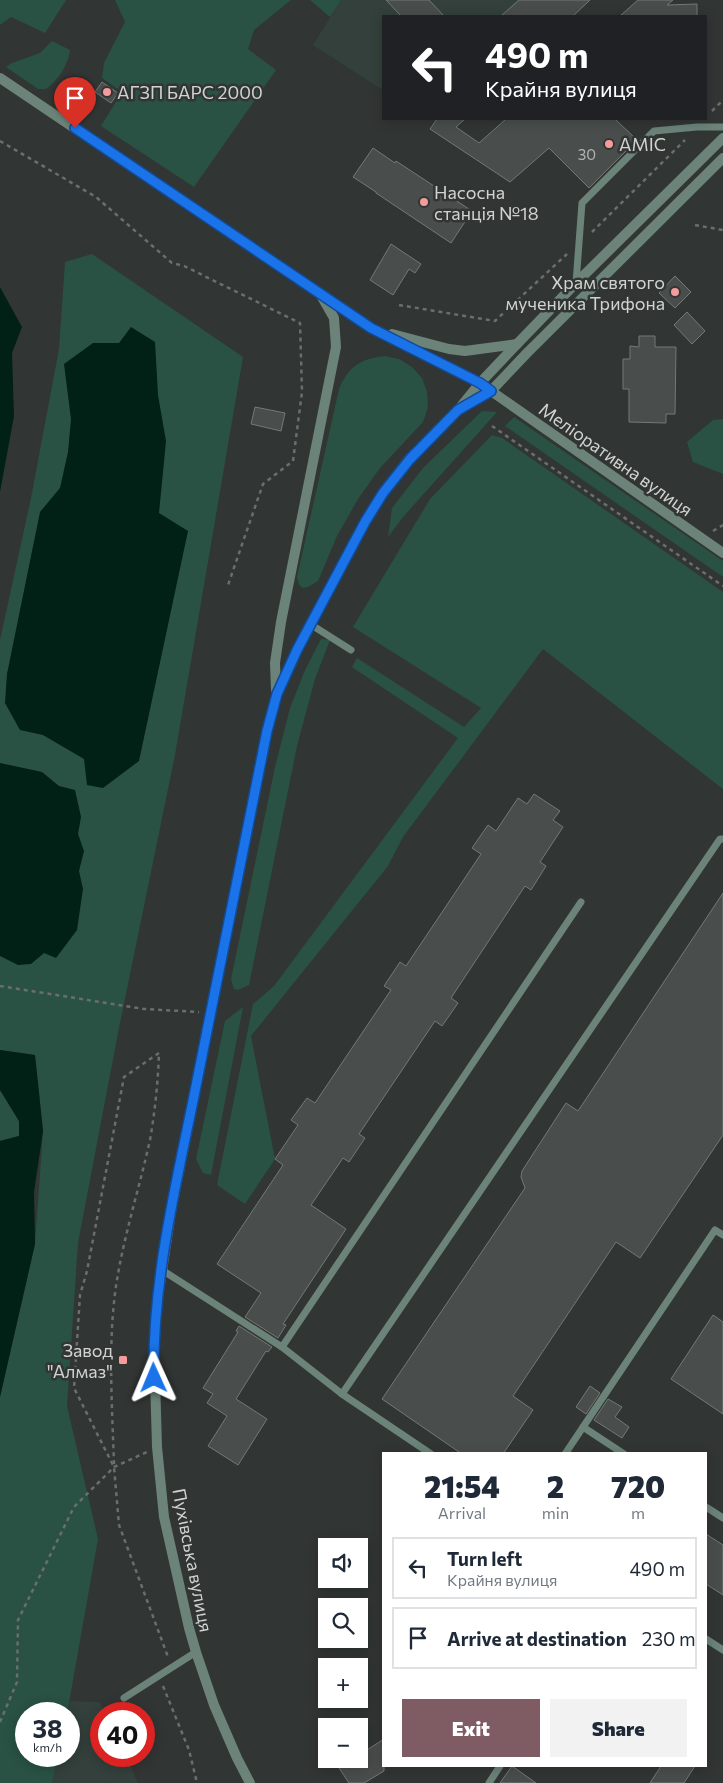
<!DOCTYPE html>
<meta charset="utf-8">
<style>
:root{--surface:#fff;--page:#f2f2f3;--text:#1f2937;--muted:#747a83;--line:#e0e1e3;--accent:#7f5c64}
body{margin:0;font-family:Commissioner,sans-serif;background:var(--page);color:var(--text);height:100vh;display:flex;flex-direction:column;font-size:19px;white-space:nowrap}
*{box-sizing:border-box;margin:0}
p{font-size:16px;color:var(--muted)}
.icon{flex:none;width:28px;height:28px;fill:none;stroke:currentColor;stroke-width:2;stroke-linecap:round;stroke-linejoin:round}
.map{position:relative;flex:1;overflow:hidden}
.drawer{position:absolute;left:382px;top:1452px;width:325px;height:315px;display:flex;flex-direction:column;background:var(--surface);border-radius:0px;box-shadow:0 2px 12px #0003}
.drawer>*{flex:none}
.hud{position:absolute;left:382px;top:15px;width:325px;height:105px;border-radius:0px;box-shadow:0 2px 12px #0003;background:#202124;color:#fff;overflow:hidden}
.fabs{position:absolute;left:318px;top:1538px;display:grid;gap:10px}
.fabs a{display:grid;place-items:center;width:50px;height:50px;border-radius:0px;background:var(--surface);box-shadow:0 2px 12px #0003;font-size:25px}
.speed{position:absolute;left:15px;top:1702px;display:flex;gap:10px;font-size:25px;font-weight:700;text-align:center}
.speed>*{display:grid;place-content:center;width:65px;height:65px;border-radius:50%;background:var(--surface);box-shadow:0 2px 12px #0003;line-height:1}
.speed small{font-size:12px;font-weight:400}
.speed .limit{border:8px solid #d22;background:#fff;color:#111}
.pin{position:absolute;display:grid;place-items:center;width:42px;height:42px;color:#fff;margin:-51px -21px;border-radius:50% 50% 50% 0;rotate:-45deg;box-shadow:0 0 5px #0007}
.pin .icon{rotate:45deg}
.me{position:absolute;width:55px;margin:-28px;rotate:359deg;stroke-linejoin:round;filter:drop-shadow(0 0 4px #0008)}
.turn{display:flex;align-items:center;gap:18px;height:105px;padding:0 20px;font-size:22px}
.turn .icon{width:65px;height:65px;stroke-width:2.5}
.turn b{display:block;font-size:35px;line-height:42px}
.eta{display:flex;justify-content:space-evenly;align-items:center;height:85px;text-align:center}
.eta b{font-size:30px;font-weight:800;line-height:35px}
.button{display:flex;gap:10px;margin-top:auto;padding:10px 20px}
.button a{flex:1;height:58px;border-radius:0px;background:var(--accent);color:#fff;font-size:20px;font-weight:800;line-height:58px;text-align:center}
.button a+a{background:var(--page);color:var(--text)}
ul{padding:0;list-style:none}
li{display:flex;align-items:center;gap:15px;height:62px;margin:0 10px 8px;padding:0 10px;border:2px solid var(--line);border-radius:0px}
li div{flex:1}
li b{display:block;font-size:19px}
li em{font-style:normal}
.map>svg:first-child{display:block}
</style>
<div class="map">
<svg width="723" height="1783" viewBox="0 0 723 1783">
<rect width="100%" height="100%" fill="#313533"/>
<g fill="#34403b">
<path d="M341,0H519L501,16H384V91L313,45Z"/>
<path d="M70,1701L100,1702L106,1714H101V1756H126L138,1783H52L58,1756H69V1714H67Z"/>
</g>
<g fill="#295244">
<path d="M0,0H66L45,33L11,17L0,25Z"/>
<path d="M115,0H291L254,30L248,49L276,70L194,187L101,126L122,92L102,78L104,63L125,22Z"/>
<path d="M310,0H341L330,17Z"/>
<path d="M52,41L70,50C68,66 58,80 46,89H38L6,67L12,63L40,53Z"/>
<path d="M92,254L243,357L175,755L119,1028L78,1243L67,1406L98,1539L67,1714H26V1756H58L52,1783H0V1397L35,1244L43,1131L35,1055L0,1050V640L31,498L59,349L65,262Z"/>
<path d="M385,356L399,359L412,367L422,378L427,392L428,407L423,422L380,468L358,499L337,536L318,581L308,587L303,588L299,585L297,577L339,389C349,366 360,359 385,356Z"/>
<path d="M482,411L497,412L403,517L388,537L392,508L423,468Z"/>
<path d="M514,417L723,561V577L505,426Z"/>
<path d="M723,419V474L693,462L687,442L713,420Z"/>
<path d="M492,435L502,438L723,592V789L543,649L403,837L388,866L251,1036L275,1159L245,1204L217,1185L253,1004L274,986L458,738L352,667L357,658L464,727L481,708L353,627L430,499Z"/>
<path d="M321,639L330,640L315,679L297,746L249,985L238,990L234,989L231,979L275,767L290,708L305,670Z"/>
<path d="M243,1007L211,1175L203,1173L196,1159L225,1021Z"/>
<path d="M0,1090L19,1121V1136L0,1141Z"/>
</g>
<g fill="#012016">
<path d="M0,287L22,327L12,353L14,416L0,492Z"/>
<path d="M131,327L155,342L158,395L166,441L159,513L188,531L139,761L103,788L87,785L84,759L43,735L20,730L5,703L7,674L40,512L60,488L68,452L71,419L64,364L93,343H119Z"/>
<path d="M0,763L42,772L59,786L75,790L81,817L78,834L84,851L79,871L83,889L77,930L56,958L44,953L31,964L18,965L0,956Z"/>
<path d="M0,1050L35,1055L43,1131L34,1192L35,1244L0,1397V1141L19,1136V1121L0,1090Z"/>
</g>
<g fill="#494e4c" stroke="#747977">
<path d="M386,0H429L444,16H401Z"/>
<path d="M519,0H590L573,16H501Z"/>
<path d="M638,0H673L667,5L697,4V16H620Z"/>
<path d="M102,82L118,93L111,103L95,92Z"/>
<path d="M437,119H465L456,127L479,143L506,119H615L637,140L589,188L549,148L510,182L430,129Z"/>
<path d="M373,148L395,163L396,161L472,211L451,243L376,193V192L353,177Z"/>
<path d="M391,244L421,264L415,273L409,269L393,295L370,280Z"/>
<path d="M675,276L691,292L675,308L659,293Z"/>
<path d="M687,312L705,331L692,344L674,325Z"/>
<path d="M639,336H655V347H676L675,414H666V423L629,422V389H623V359H630V346L639,347Z"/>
<path d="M255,407L285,413L281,431L251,424Z"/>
<path d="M534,794L560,811L553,820L563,827L540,862L546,866L531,890L525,886L451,998L458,1003L442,1026L435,1021L359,1134L365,1138L349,1162L343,1158L311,1205L346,1229L283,1324L286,1325L278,1338L245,1317L261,1293L217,1264L283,1165L275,1159L298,1125L291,1120L307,1098L315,1103L391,990L384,986L400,962L406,966L481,854L472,848L488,825L496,831L518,798L527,804Z"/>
<path d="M723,893V1135L640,1258L616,1242L513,1396L533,1410L503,1454H462L382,1399L525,1188L521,1177L522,1171L566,1103L578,1111Z"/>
<path d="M713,1315L723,1322V1414L671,1379Z"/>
<path d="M239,1326L272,1347L268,1352L266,1351L236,1399L267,1419L238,1465L208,1446L227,1416L207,1403L213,1394L203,1388L238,1332L236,1331Z"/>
<path d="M590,1386L600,1393L586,1414L576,1407Z"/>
<path d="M608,1399L622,1407L615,1417L629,1427L622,1438L594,1420Z"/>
<path d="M706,1534L723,1545V1595L706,1584Z"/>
<path d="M384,1739V1771L364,1783H349L339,1768L353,1759H359V1755Z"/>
<path d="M512,1766L536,1783H500Z"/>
<path d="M661,1766H695L684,1783H650Z"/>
</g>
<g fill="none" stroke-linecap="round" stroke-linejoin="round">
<g stroke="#6a6e6c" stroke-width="2.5" stroke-dasharray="4 4" stroke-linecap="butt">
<path d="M712,111L723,100"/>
<path d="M0,141L96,197L172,263L184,266L300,323L302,392L293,461L263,484L228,585"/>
<path d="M695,225L723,230"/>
<path d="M592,232L685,140"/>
<path d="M399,305L495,321L567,254"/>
<path d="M492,426L723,586"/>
<path d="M713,531L723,525"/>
<path d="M0,986L144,1009L199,1012"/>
<path d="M159,1053L124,1077L87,1271L80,1295L74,1388L114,1467L119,1525L168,1657"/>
<path d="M114,1464C112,1403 107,1334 118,1274C126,1229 140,1185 150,1140C155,1111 158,1082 159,1053"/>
<path d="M163,1686L189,1750L197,1783"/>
<path d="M0,1722L17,1682L18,1620L74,1507L114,1467L147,1452"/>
</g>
<g stroke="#6b8379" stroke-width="7">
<path d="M576,283L582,203L654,131L697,127H723"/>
<path d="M310,624L351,650"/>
<path d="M162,1270L282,1347L342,1394L431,1454"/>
<path d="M282,1347L581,902"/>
<path d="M342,1394L720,839H723"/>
<path d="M583,1427L624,1454"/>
<path d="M565,1454L715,1230L723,1235"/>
<path d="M706,1507L723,1518"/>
<path d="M706,1639L723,1650"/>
<path d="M124,1698L196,1652"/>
<path d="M489,1783L500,1766"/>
</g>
<path stroke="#6b8379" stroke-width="10" d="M491,391L723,553"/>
<g stroke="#6b8379" stroke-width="10">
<path d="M0,78L371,328L480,383L491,391"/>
<path d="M392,334L449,349L465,351L517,344"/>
<path d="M465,406L491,391L527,353L723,158"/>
<path d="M276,690L275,663L281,622L336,347L334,318L322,297"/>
<path d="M250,1783L237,1758L214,1705L196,1652L189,1628L164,1517L157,1447L154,1344L156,1310L171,1212L267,731L277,694L297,650L365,522L383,493L409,459L459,409L480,383L517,344L576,283L723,138"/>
</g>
</g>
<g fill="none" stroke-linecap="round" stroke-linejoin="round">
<g stroke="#114b97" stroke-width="12">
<path id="route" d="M75,128L371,328L480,383L491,391L458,410L410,459L383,493L365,522L297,650L277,694L267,731C243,851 219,971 195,1091C176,1185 152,1281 154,1378"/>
</g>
<use href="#route" stroke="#1a73e8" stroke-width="9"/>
</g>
<g fill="#f59b9c" stroke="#313533" stroke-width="2">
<circle cx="107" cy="92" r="5"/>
<circle cx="609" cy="144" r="5"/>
<circle cx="424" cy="202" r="5"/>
<circle cx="675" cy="292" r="5"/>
<rect x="118" y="1355" width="10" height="10" rx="2.5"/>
</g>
<g text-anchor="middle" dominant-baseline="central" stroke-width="5" stroke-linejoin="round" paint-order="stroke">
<g font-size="15" fill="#aeb2b0">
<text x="587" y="154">30</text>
</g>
<g font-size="18" fill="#d0d3d1" stroke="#313533" text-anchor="start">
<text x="117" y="92">АГЗП БАРС 2000</text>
<text x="619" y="144">AMIC</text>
<text x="434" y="192">Насосна<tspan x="434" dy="21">станція №18</tspan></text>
<text x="665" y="282" text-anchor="end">Храм святого<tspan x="665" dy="21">мученика Трифона</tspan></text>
<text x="113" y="1350" text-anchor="end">Завод<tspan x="113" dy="21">"Алмаз"</tspan></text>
</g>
<g font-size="18" fill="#d0d3d1" stroke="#313533">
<text transform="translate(616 459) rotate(35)">Меліоративна вулиця</text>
<text transform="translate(193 1560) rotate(79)">Пухівська вулиця</text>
</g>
</g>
</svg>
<div class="fabs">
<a><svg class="icon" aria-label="sound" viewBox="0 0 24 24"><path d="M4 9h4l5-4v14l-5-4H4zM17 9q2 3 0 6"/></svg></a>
<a><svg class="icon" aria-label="search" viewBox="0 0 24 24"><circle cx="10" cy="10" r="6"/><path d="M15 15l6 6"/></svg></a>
<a>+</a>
<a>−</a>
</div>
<div class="speed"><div>38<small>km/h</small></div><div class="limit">40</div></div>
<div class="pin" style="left:75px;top:128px;background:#d93025"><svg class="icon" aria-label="arrive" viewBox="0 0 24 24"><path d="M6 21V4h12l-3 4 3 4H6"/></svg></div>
<svg class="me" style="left:154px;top:1378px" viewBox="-20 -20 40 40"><path d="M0-17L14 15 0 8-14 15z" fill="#1a73e8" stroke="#fff" stroke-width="4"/></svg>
<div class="hud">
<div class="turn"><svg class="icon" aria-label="left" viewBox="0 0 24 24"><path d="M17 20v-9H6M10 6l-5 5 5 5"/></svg><div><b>490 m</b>Крайня вулиця</div></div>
</div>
<section class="drawer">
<div class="eta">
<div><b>21:54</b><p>Arrival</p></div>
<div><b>2</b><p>min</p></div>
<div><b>720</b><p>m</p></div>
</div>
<ul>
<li><svg class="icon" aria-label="left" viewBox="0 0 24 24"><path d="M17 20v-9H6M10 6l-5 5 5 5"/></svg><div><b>Turn left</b><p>Крайня вулиця</p></div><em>490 m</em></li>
<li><svg class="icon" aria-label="arrive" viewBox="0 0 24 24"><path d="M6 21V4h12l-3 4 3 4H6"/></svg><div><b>Arrive at destination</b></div><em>230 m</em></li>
</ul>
<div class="button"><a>Exit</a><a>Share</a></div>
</section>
</div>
